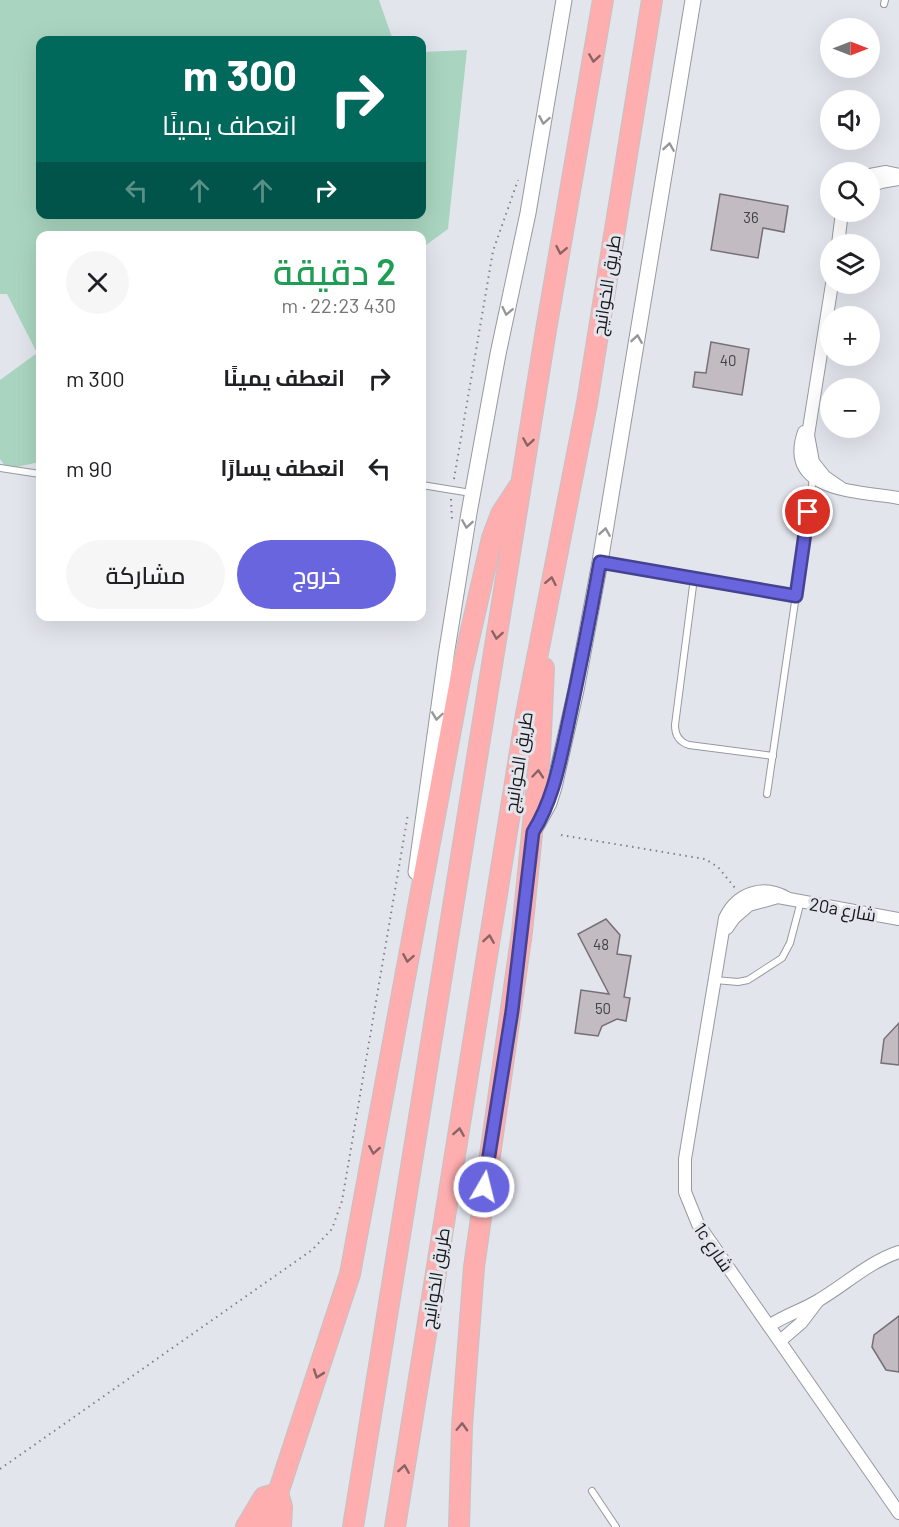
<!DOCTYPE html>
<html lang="ar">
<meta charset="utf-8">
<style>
:root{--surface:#fff;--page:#f6f6f6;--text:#202124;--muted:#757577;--accent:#6865df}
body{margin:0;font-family:Barlow,Cairo,sans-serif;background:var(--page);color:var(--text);direction:rtl;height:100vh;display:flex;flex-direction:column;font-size:22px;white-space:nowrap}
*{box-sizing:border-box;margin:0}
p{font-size:20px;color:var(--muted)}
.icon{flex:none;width:33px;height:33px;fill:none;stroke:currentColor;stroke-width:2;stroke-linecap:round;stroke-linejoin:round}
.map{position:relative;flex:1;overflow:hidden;direction:ltr}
.details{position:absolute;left:36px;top:231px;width:390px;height:390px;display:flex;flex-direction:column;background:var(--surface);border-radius:12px;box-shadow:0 6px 24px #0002;direction:rtl}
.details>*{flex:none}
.guide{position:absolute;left:36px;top:36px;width:390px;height:183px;border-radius:12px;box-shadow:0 6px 24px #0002;direction:rtl;background:#00695c;color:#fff;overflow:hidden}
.needle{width:39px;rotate:90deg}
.tools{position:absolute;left:820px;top:18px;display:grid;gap:12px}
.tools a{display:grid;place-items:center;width:60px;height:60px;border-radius:50%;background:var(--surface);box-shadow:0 6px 24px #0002;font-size:30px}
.pin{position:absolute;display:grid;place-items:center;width:51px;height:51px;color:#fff;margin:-26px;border:3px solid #fff;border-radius:50%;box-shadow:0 2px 6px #0007}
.me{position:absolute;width:66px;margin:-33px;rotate:8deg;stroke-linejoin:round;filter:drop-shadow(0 0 4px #0008)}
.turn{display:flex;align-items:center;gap:21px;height:126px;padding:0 30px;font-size:27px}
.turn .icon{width:78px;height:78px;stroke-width:2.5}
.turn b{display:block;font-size:42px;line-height:51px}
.lanes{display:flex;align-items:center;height:57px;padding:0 30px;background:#0003;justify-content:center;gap:30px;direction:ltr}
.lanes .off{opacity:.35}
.round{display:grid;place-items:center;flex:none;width:63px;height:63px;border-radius:32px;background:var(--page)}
.headline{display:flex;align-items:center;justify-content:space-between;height:102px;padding:0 30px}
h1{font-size:36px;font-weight:600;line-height:45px;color:#1e9e55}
.action{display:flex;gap:12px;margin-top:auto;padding:12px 30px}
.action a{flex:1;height:69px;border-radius:36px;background:var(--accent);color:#fff;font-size:24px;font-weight:600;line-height:69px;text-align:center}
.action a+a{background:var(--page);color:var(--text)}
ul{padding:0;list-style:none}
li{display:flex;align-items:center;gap:18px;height:90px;padding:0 30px}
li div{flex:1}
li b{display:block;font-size:22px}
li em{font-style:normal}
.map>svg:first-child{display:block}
</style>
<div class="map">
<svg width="899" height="1527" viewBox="0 0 899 1527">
<rect width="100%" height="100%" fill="#e3e5ed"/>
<path fill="#a9d5c0" d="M0,0H379L393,40H40V214H422V52L467,50L448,229L422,248V236H40V462L7,469L0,459V380L37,353L7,294H0Z"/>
<g fill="#c2bbc2" stroke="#767076" stroke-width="1.5">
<path d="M720,194L788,206L784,232L763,228L758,258L711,250Z"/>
<path d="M711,342L749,349L742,395L693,387L695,372L706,373Z"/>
<path d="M606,919L620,935L617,954L631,956L624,997L630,998L626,1021L617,1019L602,1026L598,1036L575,1033L581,990L609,994L578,934Z"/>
<path d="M899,1023V1065L881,1063L884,1039Z"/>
<path d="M899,1316V1372L886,1370L872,1347L874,1335Z"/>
</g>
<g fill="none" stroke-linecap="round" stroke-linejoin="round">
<g stroke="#9699a0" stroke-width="8">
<g id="service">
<path d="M884,4L885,0"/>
<path d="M0,468L40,474"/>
<path d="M422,485L471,493"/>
<path d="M601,562L796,596"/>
<path d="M694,578L675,725C675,735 679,742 689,745L773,756"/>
<path d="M767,794L813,478"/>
<path d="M715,980L738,982L748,980L782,958L790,943L801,901"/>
<path d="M592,1491L616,1527"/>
</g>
</g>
<g stroke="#9699a0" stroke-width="14">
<g id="minor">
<path d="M870,175L886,172L899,175"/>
<path d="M870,187L881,182L899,179"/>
<path d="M838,244L842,212"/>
<path d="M832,284L808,435L813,462L825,477L841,488"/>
<path d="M804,432C783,493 860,491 899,498"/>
<path d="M787,898C763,884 737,893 725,918L685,1159V1192L698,1224L899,1513"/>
<path d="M727,928L734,918L749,905L778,897L899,919"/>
<path d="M769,1326C785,1315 803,1310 819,1300C846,1284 869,1262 899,1252"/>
<path d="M780,1341L801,1323L817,1302"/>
</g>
</g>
<g stroke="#9699a0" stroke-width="17">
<g id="tertiary">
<path d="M534,830L549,803L554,787L576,690L600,562L693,0"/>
<path d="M416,872L446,656L469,513L498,354L528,213L564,0"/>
</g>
</g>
<g stroke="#c3c3c4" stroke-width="22">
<g id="trunk">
<path d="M278,1493L282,1507L281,1527"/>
<path d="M246,1527L264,1497L278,1493"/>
<path d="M264,1527L278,1493L350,1274L462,670L492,538L501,514L518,488"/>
<path d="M353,1527L545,336L603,0"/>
<path d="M395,1527L526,714L587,403L652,0"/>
<path d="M459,1527L462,1426L474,1267L522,932L540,754L544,668"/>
</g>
</g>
<g stroke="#808187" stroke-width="2" stroke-dasharray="1.5 4.5" stroke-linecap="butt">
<path d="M454,479L493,251L518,180"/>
<path d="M451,499L452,520"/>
<path d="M561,835L705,859L718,867L735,888"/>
<path d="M0,1469L312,1250L332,1229L342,1201L408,814"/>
</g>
<use href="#service" stroke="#fff" stroke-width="6"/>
<use href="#minor" stroke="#fff" stroke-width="12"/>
<use href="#tertiary" stroke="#fff" stroke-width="15"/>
<use href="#trunk" stroke="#feaeae" stroke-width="20"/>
</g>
<defs><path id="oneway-chevron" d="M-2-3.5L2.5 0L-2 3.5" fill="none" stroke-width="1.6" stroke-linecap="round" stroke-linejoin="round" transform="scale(1.5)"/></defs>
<g stroke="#8a6364">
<use href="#oneway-chevron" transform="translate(594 58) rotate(99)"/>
<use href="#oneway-chevron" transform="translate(561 250) rotate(101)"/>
<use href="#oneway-chevron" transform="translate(528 442) rotate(99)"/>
<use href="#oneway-chevron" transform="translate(551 581) rotate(-79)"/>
<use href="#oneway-chevron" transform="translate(497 635) rotate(99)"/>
<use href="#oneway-chevron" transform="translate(538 774) rotate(-85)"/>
<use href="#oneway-chevron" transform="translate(489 939) rotate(-81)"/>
<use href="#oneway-chevron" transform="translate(408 958) rotate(100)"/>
<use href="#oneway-chevron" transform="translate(459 1132) rotate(-81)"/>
<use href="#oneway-chevron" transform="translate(374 1150) rotate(100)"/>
<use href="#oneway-chevron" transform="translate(318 1374) rotate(109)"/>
<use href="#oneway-chevron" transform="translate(462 1427) rotate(-88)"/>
<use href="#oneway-chevron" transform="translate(404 1469) rotate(-81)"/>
</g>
<g stroke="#979798">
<use href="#oneway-chevron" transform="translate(544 120) rotate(100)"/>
<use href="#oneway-chevron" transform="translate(669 147) rotate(-81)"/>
<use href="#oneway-chevron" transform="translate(507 311) rotate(102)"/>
<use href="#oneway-chevron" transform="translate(637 339) rotate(-81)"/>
<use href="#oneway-chevron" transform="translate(467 524) rotate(99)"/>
<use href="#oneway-chevron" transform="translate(605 532) rotate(-81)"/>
<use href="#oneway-chevron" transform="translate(437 716) rotate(98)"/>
</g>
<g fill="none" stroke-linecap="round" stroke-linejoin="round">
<g stroke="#444291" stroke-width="15">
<path id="route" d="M484,1187L512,1011L533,832C553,800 559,765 567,729C579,673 590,618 600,562L796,596L808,512"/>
</g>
<use href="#route" stroke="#6865df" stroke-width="10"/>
</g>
<g text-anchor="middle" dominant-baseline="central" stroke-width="6" stroke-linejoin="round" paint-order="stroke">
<g font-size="15" fill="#424145">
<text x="751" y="217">36</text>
<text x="728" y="360">40</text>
<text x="601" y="944">48</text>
<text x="603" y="1008">50</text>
</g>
<g font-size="18" fill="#17181b" stroke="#e3e5ed">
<text transform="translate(606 285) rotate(-81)">طريق الخوانيج</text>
<text transform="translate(518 762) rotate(-81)">طريق الخوانيج</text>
<text transform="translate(843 909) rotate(10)">20a شارع</text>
<text transform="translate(714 1247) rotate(56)">1c شارع</text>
<text transform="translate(435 1278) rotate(-81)">طريق الخوانيج</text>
</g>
</g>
</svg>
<div class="tools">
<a><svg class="needle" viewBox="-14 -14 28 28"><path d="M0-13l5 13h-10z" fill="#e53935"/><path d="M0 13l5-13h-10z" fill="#757577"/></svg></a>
<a><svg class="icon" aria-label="sound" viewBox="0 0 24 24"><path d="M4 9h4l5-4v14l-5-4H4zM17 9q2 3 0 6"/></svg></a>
<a><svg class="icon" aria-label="search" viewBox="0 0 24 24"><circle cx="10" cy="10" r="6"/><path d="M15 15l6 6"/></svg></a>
<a><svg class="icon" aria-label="layers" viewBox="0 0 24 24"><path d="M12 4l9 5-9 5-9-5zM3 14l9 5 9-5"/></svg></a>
<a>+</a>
<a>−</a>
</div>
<div class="pin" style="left:808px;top:512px;background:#d93025"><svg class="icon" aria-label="arrive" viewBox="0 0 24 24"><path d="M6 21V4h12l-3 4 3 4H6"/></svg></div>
<svg class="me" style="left:484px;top:1187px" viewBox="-20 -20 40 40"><circle r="17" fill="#6865df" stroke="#fff" stroke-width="3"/><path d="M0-11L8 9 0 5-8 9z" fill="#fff"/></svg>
<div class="guide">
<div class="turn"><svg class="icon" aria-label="right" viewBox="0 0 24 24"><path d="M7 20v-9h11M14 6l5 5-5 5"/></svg><div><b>300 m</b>انعطف يمينًا</div></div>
<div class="lanes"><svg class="icon off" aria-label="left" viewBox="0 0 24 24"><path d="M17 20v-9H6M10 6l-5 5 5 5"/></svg><svg class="icon off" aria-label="ahead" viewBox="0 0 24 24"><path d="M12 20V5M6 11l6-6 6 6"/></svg><svg class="icon off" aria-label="ahead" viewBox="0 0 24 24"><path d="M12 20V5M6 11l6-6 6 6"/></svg><svg class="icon" aria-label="right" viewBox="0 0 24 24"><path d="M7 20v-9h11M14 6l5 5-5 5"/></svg></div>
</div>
<section class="details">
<div class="headline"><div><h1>2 دقيقة</h1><p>430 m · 22:23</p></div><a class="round"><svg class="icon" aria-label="close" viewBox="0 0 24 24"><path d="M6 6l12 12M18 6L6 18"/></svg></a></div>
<ul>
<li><svg class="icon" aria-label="right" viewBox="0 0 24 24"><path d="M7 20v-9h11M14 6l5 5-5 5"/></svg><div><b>انعطف يمينًا</b></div><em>300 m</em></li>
<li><svg class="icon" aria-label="left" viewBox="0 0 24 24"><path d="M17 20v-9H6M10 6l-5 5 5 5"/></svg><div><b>انعطف يسارًا</b></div><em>90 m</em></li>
</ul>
<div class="action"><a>خروج</a><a>مشاركة</a></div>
</section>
</div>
